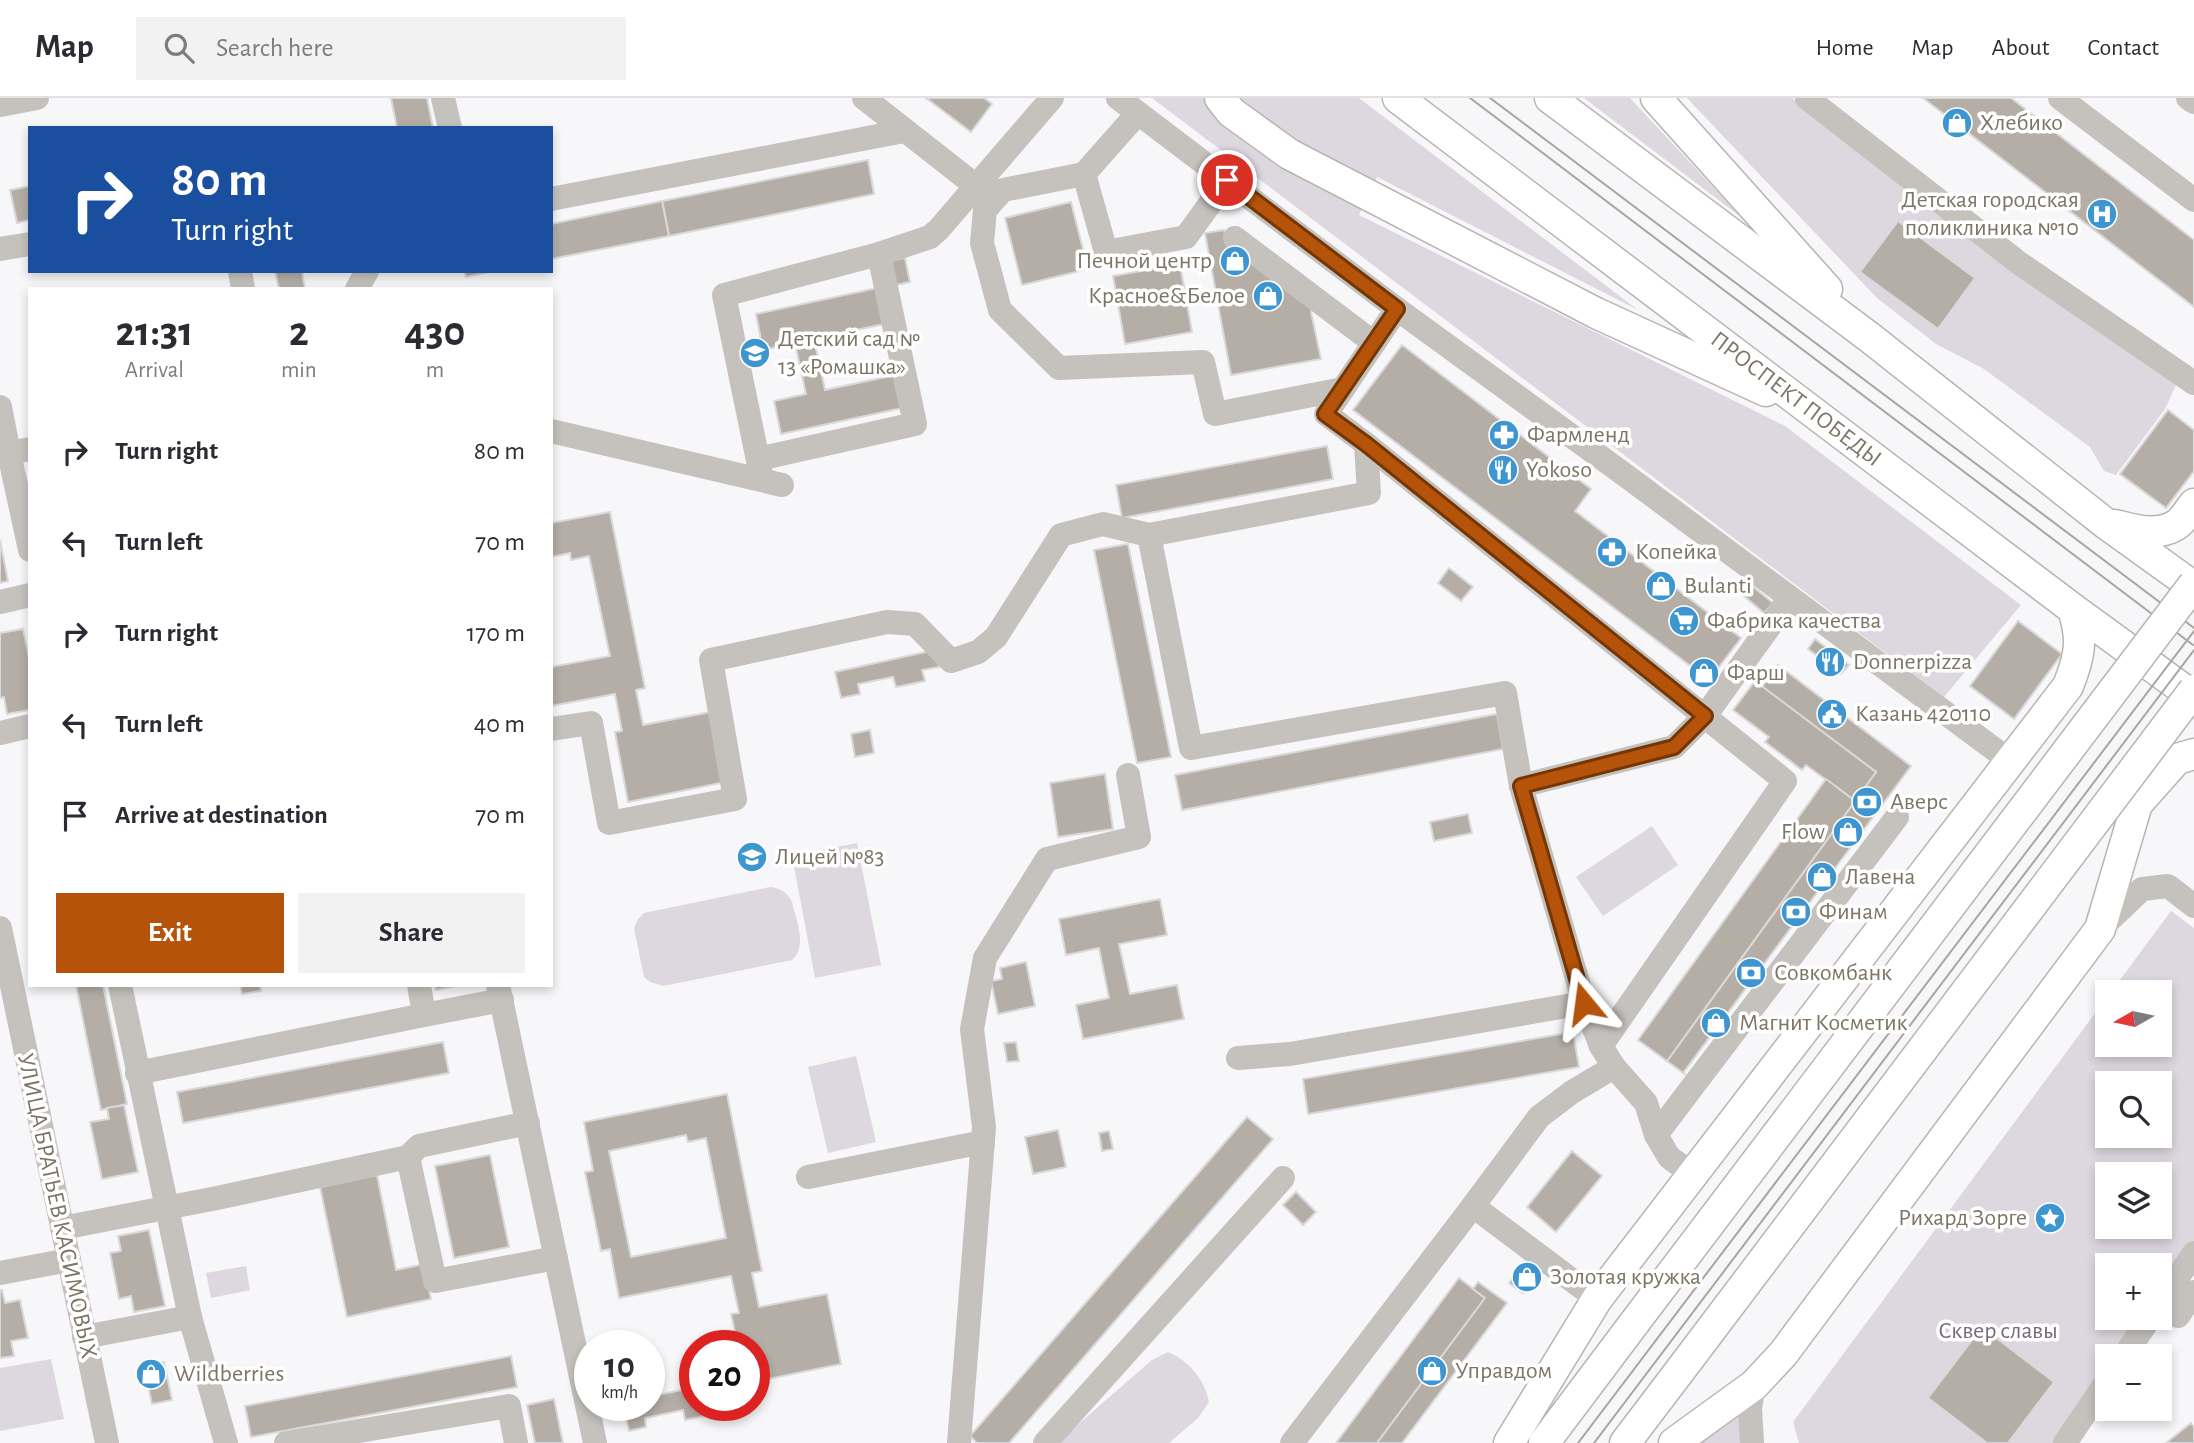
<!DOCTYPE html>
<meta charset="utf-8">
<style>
:root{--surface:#fff;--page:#f2f2f3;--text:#2b2b33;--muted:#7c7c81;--line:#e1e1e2;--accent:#b45309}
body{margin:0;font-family:"Alegreya Sans",sans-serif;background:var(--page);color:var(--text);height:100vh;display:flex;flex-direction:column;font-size:26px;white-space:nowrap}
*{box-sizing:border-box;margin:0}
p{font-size:23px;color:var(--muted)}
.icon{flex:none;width:38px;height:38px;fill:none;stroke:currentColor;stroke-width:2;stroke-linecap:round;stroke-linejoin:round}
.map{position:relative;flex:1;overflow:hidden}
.details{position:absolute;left:28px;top:189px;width:525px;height:700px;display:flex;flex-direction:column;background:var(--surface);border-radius:0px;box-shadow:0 4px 10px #0003}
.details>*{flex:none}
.banner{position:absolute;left:28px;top:28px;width:525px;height:147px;border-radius:0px;box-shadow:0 4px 10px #0003;background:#1a4fa0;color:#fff;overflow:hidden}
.needle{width:46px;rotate:261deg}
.buttons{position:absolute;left:2095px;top:882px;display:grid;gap:14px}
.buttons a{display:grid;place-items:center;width:77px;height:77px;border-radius:0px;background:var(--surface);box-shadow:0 4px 10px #0003;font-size:35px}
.speed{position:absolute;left:574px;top:1232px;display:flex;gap:14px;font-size:35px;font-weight:700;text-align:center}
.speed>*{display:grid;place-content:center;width:91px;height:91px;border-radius:50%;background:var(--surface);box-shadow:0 4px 10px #0003;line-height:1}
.speed small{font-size:18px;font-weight:400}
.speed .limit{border:10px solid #d22;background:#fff;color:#111}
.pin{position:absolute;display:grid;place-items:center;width:60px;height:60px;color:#fff;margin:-30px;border:4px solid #fff;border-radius:50%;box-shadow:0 2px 7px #0007}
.me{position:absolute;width:77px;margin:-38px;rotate:344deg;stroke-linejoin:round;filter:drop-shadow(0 0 5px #0008)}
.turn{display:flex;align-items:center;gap:24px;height:147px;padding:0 28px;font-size:32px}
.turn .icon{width:91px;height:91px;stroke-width:2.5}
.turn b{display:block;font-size:49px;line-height:60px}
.eta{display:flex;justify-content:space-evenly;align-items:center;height:119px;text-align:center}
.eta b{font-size:42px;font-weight:700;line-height:49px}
.button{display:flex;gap:14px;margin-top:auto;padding:14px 28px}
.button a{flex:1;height:80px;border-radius:0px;background:var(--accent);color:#fff;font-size:28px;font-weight:700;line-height:80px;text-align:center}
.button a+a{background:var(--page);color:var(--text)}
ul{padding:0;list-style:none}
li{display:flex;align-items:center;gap:21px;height:91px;padding:0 28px}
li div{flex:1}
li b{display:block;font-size:26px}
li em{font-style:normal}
header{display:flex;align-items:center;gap:42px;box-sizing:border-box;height:98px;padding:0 35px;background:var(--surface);border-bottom:2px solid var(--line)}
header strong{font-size:33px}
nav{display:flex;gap:38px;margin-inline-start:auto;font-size:24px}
.search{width:490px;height:63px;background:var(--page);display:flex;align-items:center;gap:18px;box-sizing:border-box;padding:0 24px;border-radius:0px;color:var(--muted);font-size:26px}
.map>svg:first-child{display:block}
</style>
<header>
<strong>Map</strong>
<div class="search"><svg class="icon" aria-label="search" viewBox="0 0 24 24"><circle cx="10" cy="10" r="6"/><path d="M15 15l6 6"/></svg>Search here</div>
<nav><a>Home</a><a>Map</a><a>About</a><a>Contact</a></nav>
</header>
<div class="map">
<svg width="2194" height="1345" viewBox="0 0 2194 1345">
<rect width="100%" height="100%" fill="#f7f6f8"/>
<g fill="#ddd8df" fill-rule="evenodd">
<path d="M1152,0H1359L1638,212L1377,79L1359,117L1785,328L2021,507L1944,599Z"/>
<path d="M1584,0H1630L1741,119Z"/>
<path d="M1687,0H1792L2177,285L2165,311L2116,377L2104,373L2090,349L1984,271L1936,246L1877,200Z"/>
<path d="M1652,728L1678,767L1603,818L1576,779Z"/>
<path d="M857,745L881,867L815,880L792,758Z"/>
<path d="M770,789C780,790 788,795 792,804C796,822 808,848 792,862L663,888L650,884L644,879L634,830L638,821L644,815Z"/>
<path d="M2171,813L2194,830V1143L2160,1195V1167H2107V1220H2143L2117,1258H2107V1273L2059,1345H1799L1793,1324L2107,899V947H2160V894H2111ZM2107,985H2160V1038H2107ZM2107,1076H2160V1129H2107Z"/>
<path d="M856,958L876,1044L828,1055L808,969Z"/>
<path d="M246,1168L250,1192L211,1200L206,1175Z"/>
<path d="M1168,1254C1189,1263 1205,1282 1209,1304L1198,1320L1169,1345H1061L1066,1337L1152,1262Z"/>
<path d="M51,1261L64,1321L0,1333V1270Z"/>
<path d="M1741,1311L1745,1345H1696Z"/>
</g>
<g fill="#b4aea6" stroke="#d9d9da" stroke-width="2" fill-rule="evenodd">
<path d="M391,0H427L433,30H397Z"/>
<path d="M926,0H984L992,6L971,34Z"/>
<path d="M1923,0H2011L2194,142V209Z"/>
<path d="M868,62L874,96L669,138L662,103Z"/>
<path d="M30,88V122L17,125L10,92Z"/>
<path d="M662,103L669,138L551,161V126Z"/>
<path d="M1071,104L1088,171L1022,187L1005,120Z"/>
<path d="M1898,123L1975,180L1938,231L1860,174Z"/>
<path d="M1224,132L1228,149L1312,203L1311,214L1321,261L1231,277L1205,135Z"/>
<path d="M905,160L910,184L891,188L887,163Z"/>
<path d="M1180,166L1192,234L1125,246L1113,178Z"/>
<path d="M275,173H302L305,191H279Z"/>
<path d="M464,173H493L466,179Z"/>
<path d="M882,189L889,225L814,241L825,292L900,276L907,309L781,336L774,303L806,296L795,245L763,252L756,216Z"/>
<path d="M1402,247L1591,391L1575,413L1741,540L1709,582L1353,312Z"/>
<path d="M2168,312L2194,332V373L2166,410L2120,376Z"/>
<path d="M1327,348L1333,381L1122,420L1116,387Z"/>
<path d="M610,414L645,590L636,592L643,627L711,614L725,684L628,704L615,634L622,633L615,596L551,608V569L610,558L589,458L571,462L570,455L551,459V425Z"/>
<path d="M0,442L8,483L0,485Z"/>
<path d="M1128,446L1171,659L1137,665L1094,452Z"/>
<path d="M1449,470L1473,489L1461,503L1438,485Z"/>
<path d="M1751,487L1773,505L1764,515L1743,497Z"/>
<path d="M2018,523L2062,556L2014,621L1970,588Z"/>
<path d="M23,531L30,564V612L7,616L4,599L0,600V535Z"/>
<path d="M1815,541L1849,567L1841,576L1808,551Z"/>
<path d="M935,552L939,569L922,572L925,583L896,589L893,579L858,586L860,596L841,600L835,574Z"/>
<path d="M1778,567L1911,668L1683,975L1686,977L1667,963L1876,674L1762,589Z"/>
<path d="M1755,583L1876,674L1855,703L1806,667L1802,672L1765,644L1769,639L1733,612Z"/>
<path d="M1497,616L1503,651L1182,712L1175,677Z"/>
<path d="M870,632L874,655L855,659L851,636Z"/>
<path d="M1105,676L1113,731L1058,739L1050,685Z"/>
<path d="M1826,681L1855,703L1667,963L1638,942Z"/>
<path d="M1468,716L1472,735L1434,743L1430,724Z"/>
<path d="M1160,801L1167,837L1119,846L1130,896L1177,887L1184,921L1083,941L1076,907L1109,900L1099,850L1066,857L1059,821Z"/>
<path d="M1026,864L1035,908L998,916L991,883L1002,881L1000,870Z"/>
<path d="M76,887H103L127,1006L101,1012Z"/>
<path d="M240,887H260L261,893L242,896Z"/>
<path d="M435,887H461L436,892Z"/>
<path d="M1573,934L1579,969L1308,1016L1303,981Z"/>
<path d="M443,944L449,975L183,1025L177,994Z"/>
<path d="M1016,944L1019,963L1007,964L1004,945Z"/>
<path d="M727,996L762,1173L752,1175L759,1209L827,1196L841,1266L754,1284V1248H738L731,1216L739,1215L731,1178L619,1200L610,1151L601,1153L585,1074L593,1073L584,1024ZM686,1037L688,1044L706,1040L726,1140L631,1159L609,1053Z"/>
<path d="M124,1007L138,1074L102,1081L90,1024L109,1021L107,1010Z"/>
<path d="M1247,1019L1273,1041L1009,1345H977L970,1338Z"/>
<path d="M1058,1032L1066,1069L1033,1076L1025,1039Z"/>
<path d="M1109,1033L1113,1051L1102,1053L1099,1035Z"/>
<path d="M1572,1053L1602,1078L1556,1134L1527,1109Z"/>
<path d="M490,1057L509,1149L454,1160L435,1068Z"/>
<path d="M377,1077L396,1172L424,1166L431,1201L347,1219L320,1089Z"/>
<path d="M1296,1094L1316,1114L1303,1127L1283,1107Z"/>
<path d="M149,1132L165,1208L134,1214L131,1198L119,1201L110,1155L121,1153L118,1138Z"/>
<path d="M1524,1164L1539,1174L1523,1195L1509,1185Z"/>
<path d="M1459,1180L1485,1200L1377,1345H1336Z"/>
<path d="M1478,1184L1507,1205L1402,1345H1377L1485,1200L1473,1191Z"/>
<path d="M0,1192H2L5,1205L20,1202L28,1240L11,1243L14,1258L0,1260Z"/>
<path d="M1982,1229L2054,1284L2008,1345H1987L1928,1300Z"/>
<path d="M511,1258L517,1289L251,1339L245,1308Z"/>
<path d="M164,1264L172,1302L152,1306L144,1269Z"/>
<path d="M695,1289V1307H708L710,1317L685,1322L683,1312L645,1320L646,1329L629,1333L623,1307H649V1299Z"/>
<path d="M554,1301L563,1345H535L527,1307Z"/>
<path d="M2191,1325L2194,1329V1345H2166Z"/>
</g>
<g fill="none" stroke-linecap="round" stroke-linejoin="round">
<g stroke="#b8b5b0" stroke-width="33">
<g id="major">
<path d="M1220,0L1231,14L1289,56L1596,215L1766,293"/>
<path id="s1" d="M1398,0L2073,511L2194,599"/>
<path d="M1550,0L1869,239L2105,425L2194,489"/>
<path d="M1656,0L1827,191"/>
<path d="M2115,427C2135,432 2157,439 2176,427C2183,423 2189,412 2194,406"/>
<path d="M1509,1345L1597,1201L2068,588C2080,558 2083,542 2073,511"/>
<path d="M1544,1345L1635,1224"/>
<path d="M1625,1345L1688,1262"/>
<path d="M1674,1345L1754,1287L1783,1256L2100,831L2137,706L2177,661L2194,656"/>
</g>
</g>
<g stroke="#c5c2be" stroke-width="24">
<path d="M443,0L450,30"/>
<path d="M864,0L976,88"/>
<path d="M1118,0L1397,211L1625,377L2010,663"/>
<path d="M1807,0L2019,165L2194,285"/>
<path d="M2060,0L2194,102"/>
<path d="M2188,0L2194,4"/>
<path d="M0,7L37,0"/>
<path d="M1138,15L1084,76L1003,92L985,112L982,145L1000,212L1059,270L1203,264L1215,316L1343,291"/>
<path d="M1084,76L1106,154L1186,139L1227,82"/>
<path d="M551,101L904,33"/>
<path d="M1235,140L1374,245"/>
<path d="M0,151L30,146"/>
<path d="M240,173L243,191"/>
<path d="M357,191L367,173"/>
<path d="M1397,211L1326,316L1366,346L1369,395L1149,437L1191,650L1505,595L1521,688L1674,649L1705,618L1790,500"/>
<path d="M0,309L9,355L30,351"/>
<path d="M551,333L782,387"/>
<path d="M1366,346L1785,683L1601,948"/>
<path d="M9,355L30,452"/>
<path d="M758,361L915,326L879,156"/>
<path d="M762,382L724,197L879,156L930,139L939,131L1052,0"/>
<path d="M0,504L30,497"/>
<path d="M551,631L591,625L609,725L735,701L711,562L887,524L915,526L951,563L978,554L996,539L1061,437L1103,426L1149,437"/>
<path d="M0,635L30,628"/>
<path d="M1521,688L1584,905L1601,948L1614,969L1646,1005L1656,1037L1669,1059L1692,1076"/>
<path d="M0,830L107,1345"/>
<path d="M2100,831L2142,791L2168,788L2194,808"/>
<path d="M120,887L190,1219L226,1345"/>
<path d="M498,887L595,1345"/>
<path d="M424,917L502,902"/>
<path d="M1238,960L1290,956L1584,905"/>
<path d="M137,975L424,917L419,887"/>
<path d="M1656,1037L1897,719"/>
<path d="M408,1059L435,1183L556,1160"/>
<path d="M808,1079L983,1044"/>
<path d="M1473,1108L1539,1019L1572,994L1614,969"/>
<path d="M62,1130L217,1100L408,1059L419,1048L528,1025"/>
<path d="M0,1175L69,1162"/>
<path d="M2160,1206L2194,1155"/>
<path d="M2160,1206L2178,1218L2194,1194"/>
<path d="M84,1239L190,1219"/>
<path d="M2124,1258L2150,1220"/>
<path d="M286,1345L509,1308L516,1345"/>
<path d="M959,1345L984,1029L972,931L985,860L1047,761L1139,739L1128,677"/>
<path d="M1045,1345L1283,1080"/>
<path d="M1292,1345L1473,1108L1597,1201"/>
<path d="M1752,1345L1750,1310L1754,1287"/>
<path d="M2065,1345L2107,1283"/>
</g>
<use href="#major" stroke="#fff" stroke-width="30"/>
<g stroke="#aaa59e" stroke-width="2">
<path d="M1470,0L2193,547"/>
<path d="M1490,0L2194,530"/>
<path d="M1578,1345L2194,533"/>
<path d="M1594,1345L2194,552"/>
</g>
<g stroke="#b8b5b0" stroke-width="33" stroke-linecap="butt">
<g id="major-bridge">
<path d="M1635,1224L2194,486"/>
<path d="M1688,1262L2194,592"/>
</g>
</g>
<use href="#major-bridge" stroke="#fff" stroke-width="30"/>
</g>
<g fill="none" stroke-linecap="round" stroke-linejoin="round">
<g stroke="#753606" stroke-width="18">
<path id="route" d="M1227,82L1397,211L1325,316L1366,346L1705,618L1674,649L1521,688L1584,905"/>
</g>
<use href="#route" stroke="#b45309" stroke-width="12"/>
</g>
<defs>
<g id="shop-disc" transform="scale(1.575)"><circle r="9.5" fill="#3e96d1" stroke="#fff"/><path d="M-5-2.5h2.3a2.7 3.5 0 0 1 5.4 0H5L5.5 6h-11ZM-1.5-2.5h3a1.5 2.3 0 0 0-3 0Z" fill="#fff"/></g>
<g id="hospital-disc" transform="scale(1.575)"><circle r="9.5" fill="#3e96d1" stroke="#fff"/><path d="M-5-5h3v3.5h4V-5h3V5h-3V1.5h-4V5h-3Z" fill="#fff"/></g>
<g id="school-disc" transform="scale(1.575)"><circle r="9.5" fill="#3e96d1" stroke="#fff"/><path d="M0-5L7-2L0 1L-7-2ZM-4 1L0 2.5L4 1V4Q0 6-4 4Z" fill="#fff"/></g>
<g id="pharmacy-disc" transform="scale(1.575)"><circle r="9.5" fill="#3e96d1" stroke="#fff"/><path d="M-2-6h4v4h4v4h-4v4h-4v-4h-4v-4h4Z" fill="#fff"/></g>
<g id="restaurant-disc" transform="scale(1.575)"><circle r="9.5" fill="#3e96d1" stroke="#fff"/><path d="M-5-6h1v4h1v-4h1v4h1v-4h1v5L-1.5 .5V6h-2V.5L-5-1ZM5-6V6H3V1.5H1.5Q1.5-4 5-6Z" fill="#fff"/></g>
<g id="supermarket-disc" transform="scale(1.575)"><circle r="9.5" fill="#3e96d1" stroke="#fff"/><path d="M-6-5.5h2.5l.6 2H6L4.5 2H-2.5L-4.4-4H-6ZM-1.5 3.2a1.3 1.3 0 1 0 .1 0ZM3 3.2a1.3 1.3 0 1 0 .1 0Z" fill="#fff"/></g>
<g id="civic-disc" transform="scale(1.575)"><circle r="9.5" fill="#3e96d1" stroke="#fff"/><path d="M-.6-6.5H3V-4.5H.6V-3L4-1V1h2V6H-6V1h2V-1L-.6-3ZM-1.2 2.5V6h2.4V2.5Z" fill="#fff"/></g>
<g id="bank-disc" transform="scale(1.575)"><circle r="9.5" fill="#3e96d1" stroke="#fff"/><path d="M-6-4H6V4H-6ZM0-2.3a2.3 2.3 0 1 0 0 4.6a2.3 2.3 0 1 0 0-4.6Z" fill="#fff"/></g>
<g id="sight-disc" transform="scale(1.575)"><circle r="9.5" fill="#3e96d1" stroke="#fff"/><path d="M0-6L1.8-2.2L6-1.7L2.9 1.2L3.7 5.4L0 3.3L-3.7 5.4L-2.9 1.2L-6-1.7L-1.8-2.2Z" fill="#fff"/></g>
</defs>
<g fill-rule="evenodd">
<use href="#shop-disc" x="1957" y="25"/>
<use href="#hospital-disc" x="2102" y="116"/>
<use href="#shop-disc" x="1235" y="163"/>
<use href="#shop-disc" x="1268" y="198"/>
<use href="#school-disc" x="755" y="255"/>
<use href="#pharmacy-disc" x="1504" y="337"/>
<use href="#restaurant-disc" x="1503" y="372"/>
<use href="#pharmacy-disc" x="1612" y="454"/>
<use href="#shop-disc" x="1661" y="488"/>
<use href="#supermarket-disc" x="1684" y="523"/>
<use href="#restaurant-disc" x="1830" y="564"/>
<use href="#shop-disc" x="1704" y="575"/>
<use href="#civic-disc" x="1832" y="616"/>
<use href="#bank-disc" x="1867" y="704"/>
<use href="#shop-disc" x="1848" y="734"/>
<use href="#school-disc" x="752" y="759"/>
<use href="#shop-disc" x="1822" y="779"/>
<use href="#bank-disc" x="1796" y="814"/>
<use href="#bank-disc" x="1751" y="875"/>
<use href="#shop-disc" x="1716" y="925"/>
<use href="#sight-disc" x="2050" y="1120"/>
<use href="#shop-disc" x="1527" y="1179"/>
<use href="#shop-disc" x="1432" y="1273"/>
<use href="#shop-disc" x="151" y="1276"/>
</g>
<g text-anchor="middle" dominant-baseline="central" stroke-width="7" stroke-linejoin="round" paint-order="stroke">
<g font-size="24" fill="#7e7566" stroke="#fff" text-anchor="start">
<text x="1980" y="25">Хлебико</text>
<text x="2079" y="102" text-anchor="end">Детская городская<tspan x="2079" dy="28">поликлиника №10</tspan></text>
<text x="1212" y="163" text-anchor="end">Печной центр</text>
<text x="1245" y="198" text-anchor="end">Красное&amp;Белое</text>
<text x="778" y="241">Детский сад №<tspan x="778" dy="28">13 «Ромашка»</tspan></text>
<text x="1527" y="337">Фармленд</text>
<text x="1526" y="372">Yokoso</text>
<text x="1635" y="454">Копейка</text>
<text x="1684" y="488">Bulanti</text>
<text x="1707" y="523">Фабрика качества</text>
<text x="1853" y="564">Donnerpizza</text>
<text x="1727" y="575">Фарш</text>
<text x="1855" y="616">Казань 420110</text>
<text x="1890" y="704">Аверс</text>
<text x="1825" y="734" text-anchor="end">Flow</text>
<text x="775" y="759">Лицей №83</text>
<text x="1845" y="779">Лавена</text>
<text x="1819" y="814">Финам</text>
<text x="1774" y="875">Совкомбанк</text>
<text x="1739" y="925">Магнит Косметик</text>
<text x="2027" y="1120" text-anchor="end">Рихард Зорге</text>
<text x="1550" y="1179">Золотая кружка</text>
<text x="1455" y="1273">Управдом</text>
<text x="174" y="1276">Wildberries</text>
</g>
<g font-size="24" fill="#7e7566" stroke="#fff">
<text stroke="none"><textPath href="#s1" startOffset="499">ПРОСПЕКТ ПОБЕДЫ</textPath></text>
<text transform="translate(57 1108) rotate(78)">УЛИЦА БРАТЬЕВ КАСИМОВЫХ</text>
</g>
<g font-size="24" fill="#7b697c" stroke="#fff">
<text x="1998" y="1233">Сквер славы</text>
</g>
</g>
</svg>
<div class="buttons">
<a><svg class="needle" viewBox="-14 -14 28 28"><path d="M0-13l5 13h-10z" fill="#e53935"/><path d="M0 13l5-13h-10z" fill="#7c7c81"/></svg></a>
<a><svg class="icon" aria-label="search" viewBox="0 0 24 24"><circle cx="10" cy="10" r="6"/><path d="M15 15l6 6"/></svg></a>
<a><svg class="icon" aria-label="layers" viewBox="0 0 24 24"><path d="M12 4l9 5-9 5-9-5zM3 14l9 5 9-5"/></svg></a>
<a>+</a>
<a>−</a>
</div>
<div class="speed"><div>10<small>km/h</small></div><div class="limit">20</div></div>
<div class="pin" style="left:1227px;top:82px;background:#d93025"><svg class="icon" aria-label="arrive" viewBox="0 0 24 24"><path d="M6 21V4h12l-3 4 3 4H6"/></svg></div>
<svg class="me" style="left:1584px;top:905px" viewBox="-20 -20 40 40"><path d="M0-17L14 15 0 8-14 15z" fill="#b45309" stroke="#fff" stroke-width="4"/></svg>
<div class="banner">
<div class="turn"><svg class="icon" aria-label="right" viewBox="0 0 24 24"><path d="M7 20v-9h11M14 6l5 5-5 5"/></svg><div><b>80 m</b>Turn right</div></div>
</div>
<section class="details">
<div class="eta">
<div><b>21:31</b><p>Arrival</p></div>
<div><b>2</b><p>min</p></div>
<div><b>430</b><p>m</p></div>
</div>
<ul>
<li><svg class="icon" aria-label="right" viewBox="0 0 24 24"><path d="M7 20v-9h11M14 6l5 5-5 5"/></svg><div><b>Turn right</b></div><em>80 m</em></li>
<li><svg class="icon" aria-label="left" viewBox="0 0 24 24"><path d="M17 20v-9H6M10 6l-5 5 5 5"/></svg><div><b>Turn left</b></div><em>70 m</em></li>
<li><svg class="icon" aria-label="right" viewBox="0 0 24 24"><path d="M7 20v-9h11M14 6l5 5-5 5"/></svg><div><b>Turn right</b></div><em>170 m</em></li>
<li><svg class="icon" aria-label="left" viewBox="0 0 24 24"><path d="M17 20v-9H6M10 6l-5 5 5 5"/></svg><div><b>Turn left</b></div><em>40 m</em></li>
<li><svg class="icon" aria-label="arrive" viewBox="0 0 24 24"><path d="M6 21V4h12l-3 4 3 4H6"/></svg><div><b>Arrive at destination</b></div><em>70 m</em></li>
</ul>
<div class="button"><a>Exit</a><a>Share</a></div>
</section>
</div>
